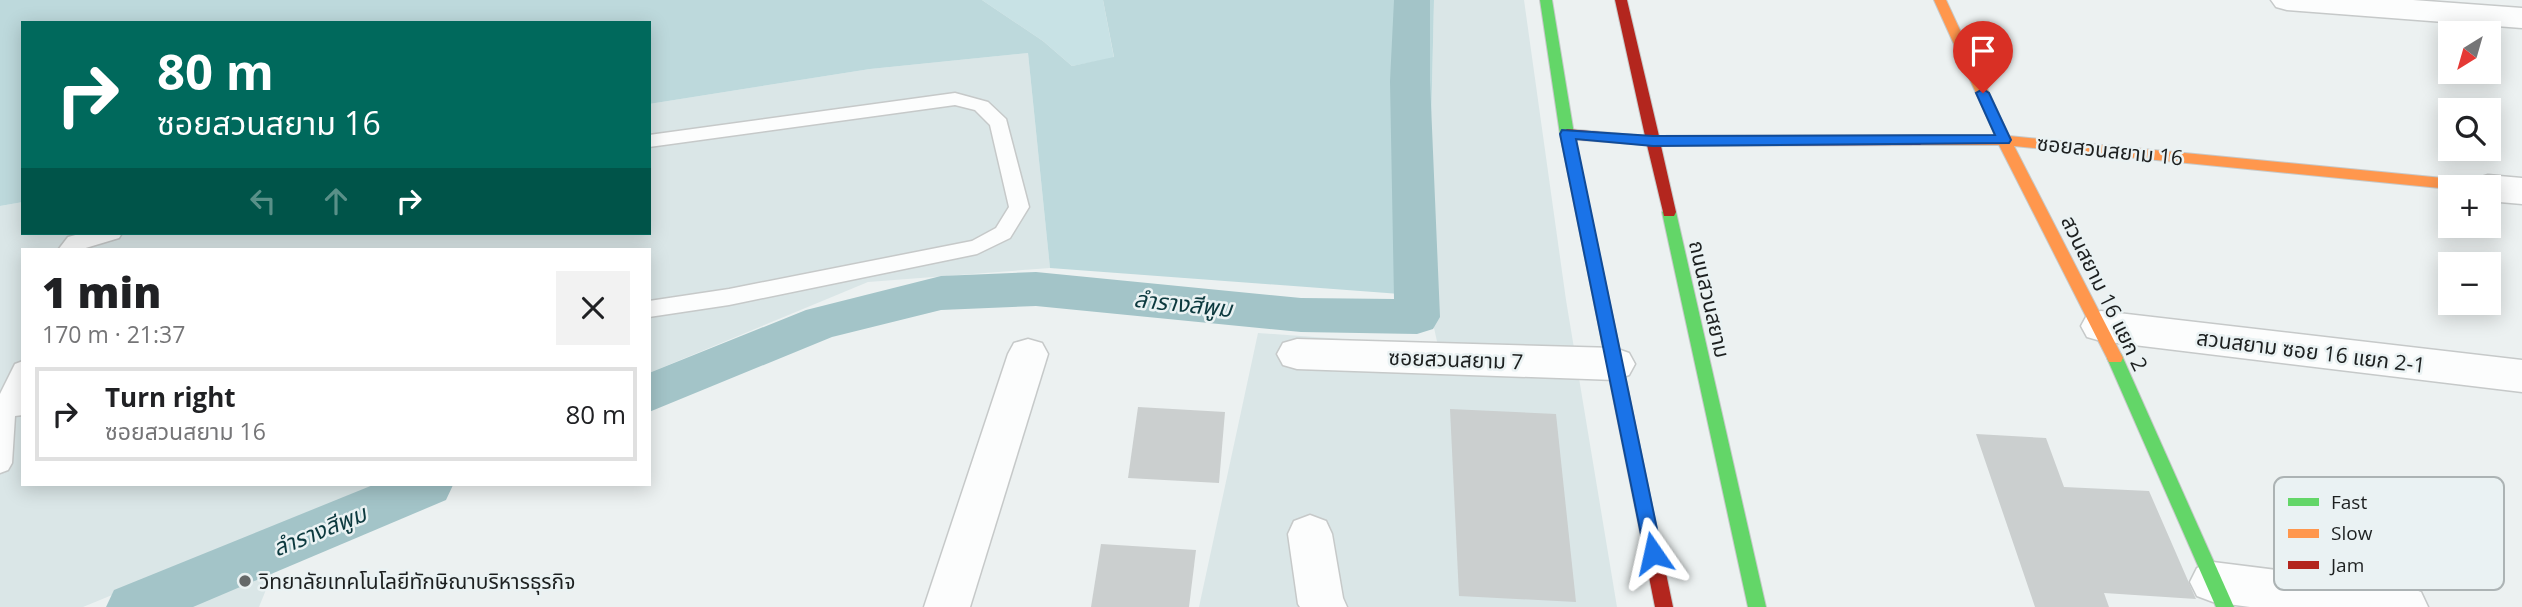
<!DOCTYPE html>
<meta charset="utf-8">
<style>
:root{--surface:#fff;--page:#f2f2f2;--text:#202124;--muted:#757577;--line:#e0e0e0}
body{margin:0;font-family:"Open Sans","Noto Sans Thai",sans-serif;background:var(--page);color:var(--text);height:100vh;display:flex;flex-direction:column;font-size:26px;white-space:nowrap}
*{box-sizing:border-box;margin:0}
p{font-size:23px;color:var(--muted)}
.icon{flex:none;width:38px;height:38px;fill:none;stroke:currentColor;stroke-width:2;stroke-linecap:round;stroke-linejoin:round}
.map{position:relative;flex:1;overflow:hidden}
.panel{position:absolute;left:21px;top:248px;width:630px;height:238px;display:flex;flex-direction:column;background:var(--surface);border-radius:0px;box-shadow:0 4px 18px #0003}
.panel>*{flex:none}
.banner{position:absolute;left:21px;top:21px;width:630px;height:214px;border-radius:0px;box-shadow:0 4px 18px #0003;background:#00695c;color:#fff;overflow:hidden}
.needle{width:46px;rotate:217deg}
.tools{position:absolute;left:2438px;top:21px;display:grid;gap:14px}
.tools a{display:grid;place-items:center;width:63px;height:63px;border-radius:0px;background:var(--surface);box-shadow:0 4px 18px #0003;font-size:35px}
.pin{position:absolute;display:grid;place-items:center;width:60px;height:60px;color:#fff;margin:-72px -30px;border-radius:50% 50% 50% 0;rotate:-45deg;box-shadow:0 0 7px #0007}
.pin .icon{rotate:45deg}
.me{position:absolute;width:77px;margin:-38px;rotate:349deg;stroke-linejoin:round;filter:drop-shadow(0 0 5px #0008)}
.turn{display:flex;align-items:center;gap:24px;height:147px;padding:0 21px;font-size:32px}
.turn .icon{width:91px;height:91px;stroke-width:2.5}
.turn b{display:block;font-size:49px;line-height:60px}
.lanes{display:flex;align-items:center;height:66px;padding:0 21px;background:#0003;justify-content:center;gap:35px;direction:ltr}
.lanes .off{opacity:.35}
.round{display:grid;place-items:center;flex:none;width:74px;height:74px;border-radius:0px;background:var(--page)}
.overview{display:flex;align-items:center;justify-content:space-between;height:119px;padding:0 21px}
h1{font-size:42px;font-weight:800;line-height:52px}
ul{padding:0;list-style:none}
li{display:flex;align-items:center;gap:21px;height:94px;margin:0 14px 10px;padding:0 7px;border:4px solid var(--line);border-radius:0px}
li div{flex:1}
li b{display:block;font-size:26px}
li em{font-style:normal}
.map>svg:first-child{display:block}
</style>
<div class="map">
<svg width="2522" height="607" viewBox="0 0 2522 607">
<rect width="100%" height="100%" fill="#ecf1f1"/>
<g fill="#dae6e7">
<path d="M1434,0H1524L1566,300L1617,607H1199L1258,333L1438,346L1427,296Z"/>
<path d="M1028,53L1050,268L868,282L649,373V250H23V485H379L83,607H0V206L23,202V233H649V104L870,69Z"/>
<path d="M280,555L259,607H160Z"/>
</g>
<path fill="#c8e2e5" d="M982,0H1103L1114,58L1072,66L1043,41Z"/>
<path fill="#bdd9dc" d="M0,0H982L1043,41L1072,66L1114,57L1103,0H1434L1427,296L1050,268L1028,53L870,69L649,104V23H23V202L0,206Z"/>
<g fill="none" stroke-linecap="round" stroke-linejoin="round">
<g fill="#a3c4c8" fill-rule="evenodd">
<path d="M1394,0H1430V81L1440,317L1433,329L1417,334L1301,332L1036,306L941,310L832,337L649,412V373L806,310L941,276L1036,272L1301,298L1394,299L1390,81Z"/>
<path d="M373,485H453L446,500L193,607H106L114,590Z"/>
</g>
</g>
<g fill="#cbcfcf">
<path d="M1138,407L1225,412L1219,483L1128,478Z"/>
<path d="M1450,409L1556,414L1576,602L1459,596Z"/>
<path d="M1976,434L2046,438L2064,487L2149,491L2196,599L2104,593L2109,607H2035Z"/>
<path d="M1101,544L1196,550L1189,607H1091Z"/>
</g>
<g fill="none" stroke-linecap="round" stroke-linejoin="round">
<g stroke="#c6c9c9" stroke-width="3">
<g id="lane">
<path d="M955,93L988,102L1006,119L1029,207L1010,238L977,254L729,305L649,317V301L729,289L972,241L996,228L1009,207L990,125L975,110L955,105L649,147V135Z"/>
<path d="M83,233H122L119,238L79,250H58L68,237Z"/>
<path d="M23,361V415L15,416L12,463L8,470L0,473V394L15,364Z"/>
</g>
</g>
<g stroke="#c6c9c9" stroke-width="3">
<g id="street">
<path d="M2271,0H2413L2522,8V28L2287,10L2276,7Z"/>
<path d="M2488,175L2522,178V204L2488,201V187H2471L2475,179Z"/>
<path d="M2101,311L2522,360V392L2101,341L2087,337L2081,326L2087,315Z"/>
<path d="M1028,339L1042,343L1048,354L970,607H924L1008,354L1014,343Z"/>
<path d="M1297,339L1615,348L1629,353L1635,364L1629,375L1615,380L1297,369L1283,365L1277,354L1283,343Z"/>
<path d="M1310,515L1326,521L1332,534L1343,598L1347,607H1300L1298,604L1288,534L1294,521Z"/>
<path d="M2213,562L2405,586L2421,592L2428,607H2250L2213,602L2197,596L2190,582L2197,568Z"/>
</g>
</g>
<g stroke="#c6c9c9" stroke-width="2">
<g id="fast">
<path d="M1540,0H1552L1574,134L1617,337L1615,341H1603L1601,337L1560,134Z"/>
<path d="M1669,207L1676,212L1766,607H1748L1662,212Z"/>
<path d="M2115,352L2121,354L2123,358L2234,607H2216L2107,358L2109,354Z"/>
</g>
</g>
<g stroke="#c6c9c9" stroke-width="2">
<path id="slow" d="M1934,0H1946L2009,136L2484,182L2491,187L2488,191V187L2450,189L2014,146L2123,358L2121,362H2109L1999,145H1920L1913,140L1920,135H1995Z"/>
</g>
<g stroke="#c6c9c9" stroke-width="2">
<g id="jam">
<path d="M1615,0H1627L1659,136L1920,135L1927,140L1920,145L1661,146L1676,212L1674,216H1664L1647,145L1567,139L1560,134L1567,129L1645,136Z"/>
<path d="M1609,331L1615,333L1617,337L1673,607H1655L1601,337L1603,333Z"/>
</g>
</g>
<use href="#lane" fill="#fcfdfd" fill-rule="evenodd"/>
<use href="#street" fill="#fcfdfd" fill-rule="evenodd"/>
<use href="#fast" fill="#63d668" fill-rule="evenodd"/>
<use href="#slow" fill="#ff974d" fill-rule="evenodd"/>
<use href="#jam" fill="#b3261e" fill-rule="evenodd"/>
</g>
<path fill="#1a73e8" stroke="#114b97" stroke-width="2" d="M1983,89L1989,93L2011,140L2009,143L1653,146L1576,139L1662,553L1659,559L1653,561L1646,559L1560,134L1562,130L1653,136L1995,135L1976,93Z"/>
<circle fill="#656969" stroke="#eaf2f3" stroke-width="2.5" cx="245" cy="581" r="7"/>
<g text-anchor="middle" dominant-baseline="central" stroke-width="5" stroke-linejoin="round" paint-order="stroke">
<g font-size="21" fill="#1d2020" stroke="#eaf2f3">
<text transform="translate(2110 150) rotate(6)">ซอยสวนสยาม 16</text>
<text transform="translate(2105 293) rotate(64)">สวนสยาม 16 แยก 2</text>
<text transform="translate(1710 299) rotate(77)">ถนนสวนสยาม</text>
<text transform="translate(2311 351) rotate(7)">สวนสยาม ซอย 16 แยก 2-1</text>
<text transform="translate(1456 359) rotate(2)">ซอยสวนสยาม 7</text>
</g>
<g font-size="21" fill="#1d2020" stroke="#eaf2f3" text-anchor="start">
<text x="259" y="581">วิทยาลัยเทคโนโลยีทักษิณาบริหารธุรกิจ</text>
</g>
<g font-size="23" font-style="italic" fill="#0c393e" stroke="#eaf2f3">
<text transform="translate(1183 303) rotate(6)">ลำรางสีพูม</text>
<text transform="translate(319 530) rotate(-22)">ลำรางสีพูม</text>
</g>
</g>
<rect x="2274" y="477" width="230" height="113" rx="10" fill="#eaf2f3" stroke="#acb3b4" stroke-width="2"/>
<rect x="2288" y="498" width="31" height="8" fill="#63d668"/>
<rect x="2288" y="529" width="31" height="9" fill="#ff974d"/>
<rect x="2288" y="561" width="31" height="8" fill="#b3261e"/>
<g font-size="19" fill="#1d2020">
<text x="2331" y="509">Fast</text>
<text x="2331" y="540">Slow</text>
<text x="2331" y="572">Jam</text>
</g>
</svg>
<div class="tools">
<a><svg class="needle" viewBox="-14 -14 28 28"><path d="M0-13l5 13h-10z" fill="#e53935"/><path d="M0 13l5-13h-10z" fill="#757577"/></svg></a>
<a><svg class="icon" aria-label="search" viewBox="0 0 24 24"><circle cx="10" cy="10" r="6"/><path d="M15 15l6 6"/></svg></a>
<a>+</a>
<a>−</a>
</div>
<div class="pin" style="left:1983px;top:93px;background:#d93025"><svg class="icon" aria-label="arrive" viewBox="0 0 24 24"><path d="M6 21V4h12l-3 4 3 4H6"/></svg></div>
<svg class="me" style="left:1653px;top:553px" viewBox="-20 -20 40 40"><path d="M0-17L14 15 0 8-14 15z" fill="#1a73e8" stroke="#fff" stroke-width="4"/></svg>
<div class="banner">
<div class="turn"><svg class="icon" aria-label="right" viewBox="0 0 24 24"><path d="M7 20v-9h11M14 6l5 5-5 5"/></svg><div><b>80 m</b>ซอยสวนสยาม 16</div></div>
<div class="lanes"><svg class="icon off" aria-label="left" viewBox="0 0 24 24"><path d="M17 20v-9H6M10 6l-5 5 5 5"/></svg><svg class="icon off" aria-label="ahead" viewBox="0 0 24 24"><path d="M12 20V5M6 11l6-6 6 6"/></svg><svg class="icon" aria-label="right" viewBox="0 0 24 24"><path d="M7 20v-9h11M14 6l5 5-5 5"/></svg></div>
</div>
<section class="panel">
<div class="overview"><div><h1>1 min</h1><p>170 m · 21:37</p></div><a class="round"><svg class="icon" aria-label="close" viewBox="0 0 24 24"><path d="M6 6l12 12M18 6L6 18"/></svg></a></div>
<ul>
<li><svg class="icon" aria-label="right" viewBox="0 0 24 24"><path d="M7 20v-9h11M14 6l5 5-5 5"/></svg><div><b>Turn right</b><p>ซอยสวนสยาม 16</p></div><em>80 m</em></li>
</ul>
</section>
</div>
